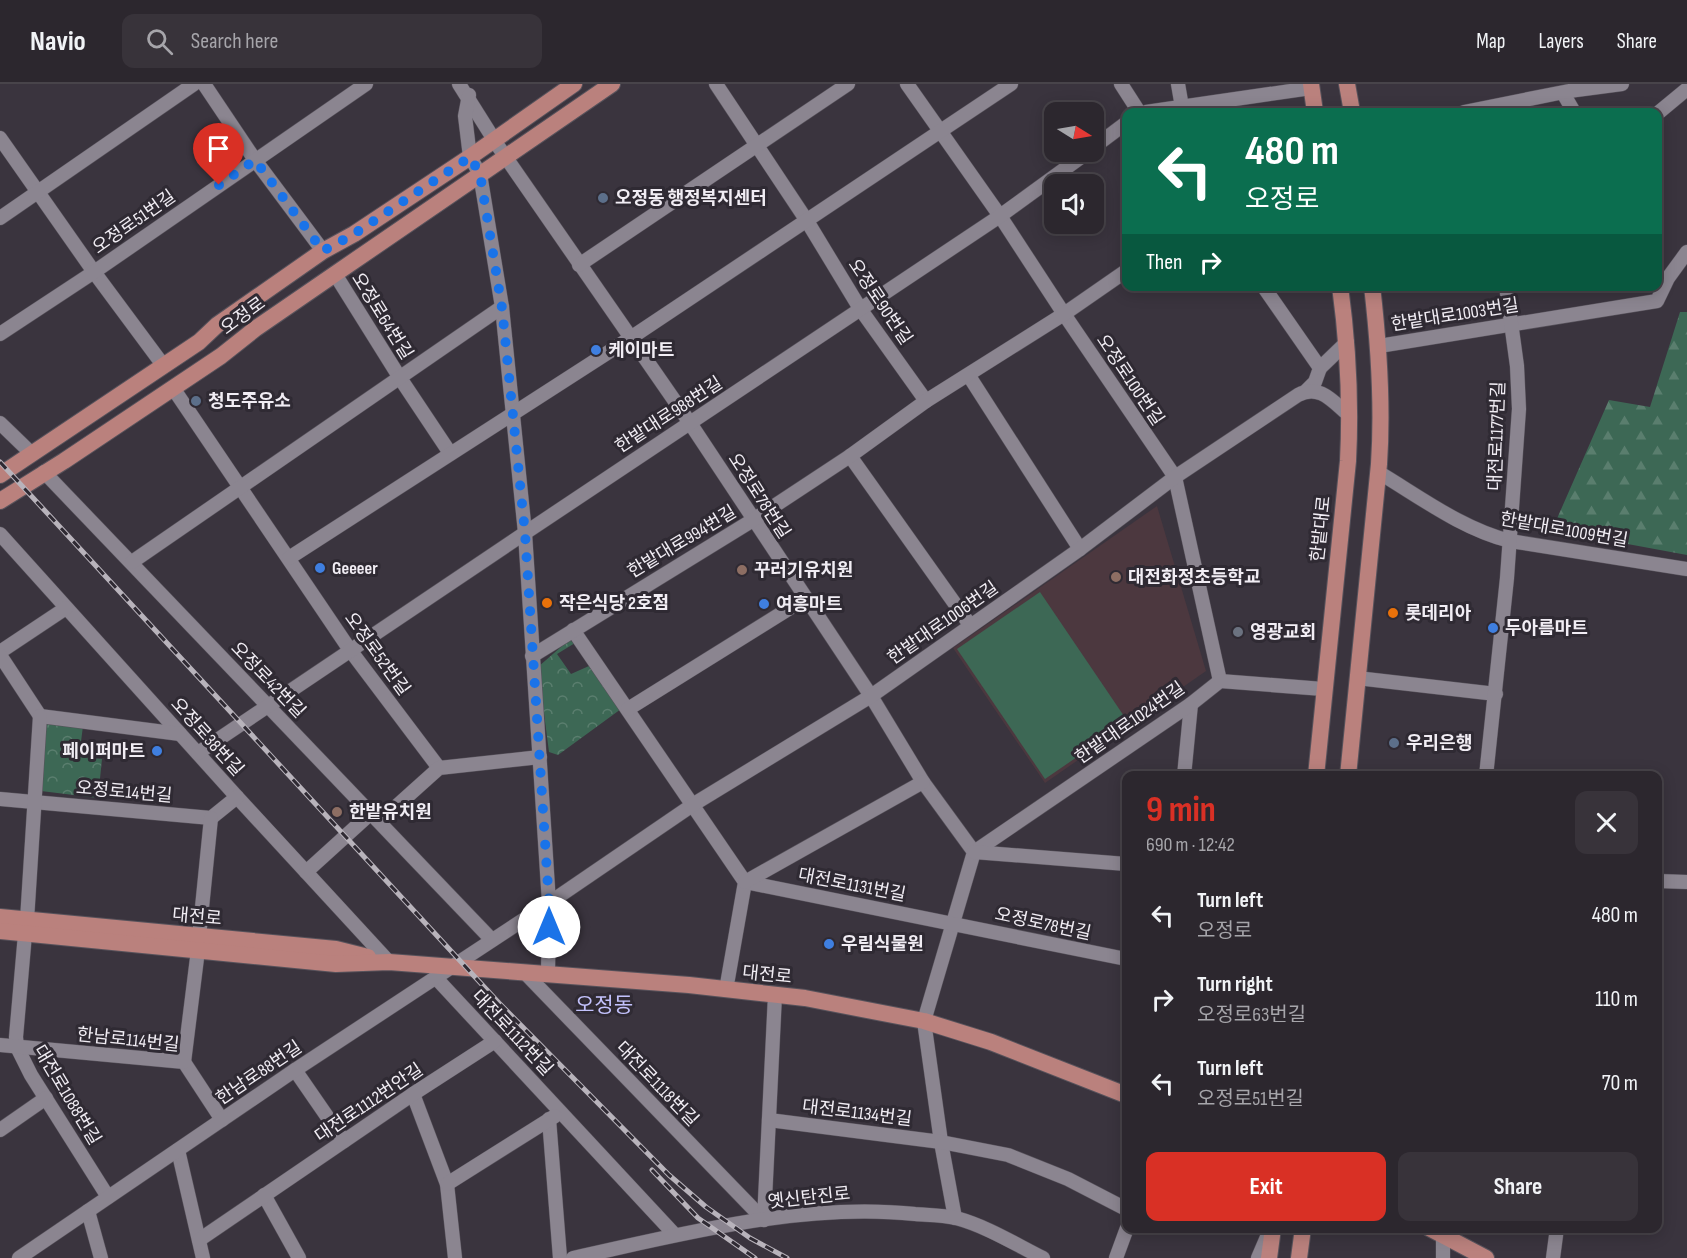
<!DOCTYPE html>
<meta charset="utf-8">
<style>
:root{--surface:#2c272e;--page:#38333a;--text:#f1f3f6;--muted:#a6a5aa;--line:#48444a;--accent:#d93025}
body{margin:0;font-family:"Sofia Sans Condensed","Noto Sans KR",sans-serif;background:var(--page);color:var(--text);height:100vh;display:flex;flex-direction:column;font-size:22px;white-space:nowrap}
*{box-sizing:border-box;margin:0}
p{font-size:20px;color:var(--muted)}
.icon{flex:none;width:33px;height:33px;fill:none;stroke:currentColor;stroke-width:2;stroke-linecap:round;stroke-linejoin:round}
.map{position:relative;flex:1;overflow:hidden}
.sheet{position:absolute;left:1122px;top:687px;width:540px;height:462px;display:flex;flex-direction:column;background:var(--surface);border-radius:12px;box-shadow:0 3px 15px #0003,0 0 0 2px var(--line)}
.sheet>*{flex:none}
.guide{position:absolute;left:1122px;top:24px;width:540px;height:183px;border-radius:12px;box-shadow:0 3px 15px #0003,0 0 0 2px var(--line);background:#0b6e4f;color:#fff;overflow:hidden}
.needle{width:39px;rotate:101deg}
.controls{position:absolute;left:1044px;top:18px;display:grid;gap:12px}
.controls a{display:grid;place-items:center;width:60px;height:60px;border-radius:12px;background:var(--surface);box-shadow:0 3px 15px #0003,0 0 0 2px var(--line);font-size:30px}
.pin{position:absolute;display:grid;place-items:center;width:51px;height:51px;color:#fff;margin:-62px -26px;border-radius:50% 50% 50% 0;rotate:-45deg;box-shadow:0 0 6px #0007}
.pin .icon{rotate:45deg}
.me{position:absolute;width:66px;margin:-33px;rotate:0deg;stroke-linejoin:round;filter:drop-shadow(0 0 4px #0008)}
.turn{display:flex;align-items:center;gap:21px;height:126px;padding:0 24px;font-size:27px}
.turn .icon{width:78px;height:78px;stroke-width:2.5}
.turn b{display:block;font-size:42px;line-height:51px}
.then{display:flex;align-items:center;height:57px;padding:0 24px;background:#0003;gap:12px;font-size:22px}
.round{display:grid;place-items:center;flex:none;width:63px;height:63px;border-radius:12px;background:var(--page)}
.head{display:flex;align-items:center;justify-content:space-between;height:102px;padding:0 24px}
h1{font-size:36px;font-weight:700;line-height:45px;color:var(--accent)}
.cta{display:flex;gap:12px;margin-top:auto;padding:12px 24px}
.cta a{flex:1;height:69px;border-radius:12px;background:var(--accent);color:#fff;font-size:24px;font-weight:700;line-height:69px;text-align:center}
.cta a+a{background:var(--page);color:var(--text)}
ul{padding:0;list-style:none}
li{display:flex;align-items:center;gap:18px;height:84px;padding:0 24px}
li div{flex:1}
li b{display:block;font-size:22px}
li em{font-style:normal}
header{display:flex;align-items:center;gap:36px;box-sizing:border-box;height:84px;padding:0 30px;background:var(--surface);border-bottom:2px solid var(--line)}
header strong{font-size:28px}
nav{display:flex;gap:33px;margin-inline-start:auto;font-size:21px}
.search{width:420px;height:54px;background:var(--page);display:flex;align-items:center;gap:15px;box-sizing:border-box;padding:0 21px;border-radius:12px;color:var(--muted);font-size:22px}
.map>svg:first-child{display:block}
</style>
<header>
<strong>Navio</strong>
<div class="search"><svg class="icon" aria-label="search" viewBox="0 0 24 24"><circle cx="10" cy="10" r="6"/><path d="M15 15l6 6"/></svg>Search here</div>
<nav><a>Map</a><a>Layers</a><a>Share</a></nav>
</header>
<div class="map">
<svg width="1687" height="1174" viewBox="0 0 1687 1174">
<defs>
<pattern id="forest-firs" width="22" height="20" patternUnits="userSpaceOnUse" patternTransform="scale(1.5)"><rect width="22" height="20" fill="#3d6855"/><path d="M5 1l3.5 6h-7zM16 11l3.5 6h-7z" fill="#5a7e6e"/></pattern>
<pattern id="park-crowns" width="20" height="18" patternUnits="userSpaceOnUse" patternTransform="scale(1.5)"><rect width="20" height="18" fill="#3d6855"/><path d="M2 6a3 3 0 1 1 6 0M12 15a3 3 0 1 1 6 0" fill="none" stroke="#5a7e6e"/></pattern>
</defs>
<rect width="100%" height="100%" fill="#3a343e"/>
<path fill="#4c383f" d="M1157,422L1206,587L1045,699L953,564Z"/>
<path fill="url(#forest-firs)" d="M1680,228H1687V471L1552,446L1609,316L1650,323Z"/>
<g fill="url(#park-crowns)">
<path d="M569,556L575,559L557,570L571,590L589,582L621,625L558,671L549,668L538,583Z"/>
<path d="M56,638L83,642L79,673L102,675L98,714L41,707L43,640Z"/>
</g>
<path fill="#3d6855" d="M1040,508L1128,638L1045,695L957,565Z"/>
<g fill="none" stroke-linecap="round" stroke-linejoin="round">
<g stroke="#57525b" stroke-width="15">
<g id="minor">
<path d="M204,0L255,76L323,167"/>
<path d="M459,0L498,62L690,339L871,612L923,698L974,768L924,937L941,1058L955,1134"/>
<path d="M716,0L807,137L861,226L926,317"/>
<path d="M907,0L1000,132L1064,230L1175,393L1220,597"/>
<path d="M1121,0L1139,28"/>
<path d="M1178,0L1182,23"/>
<path d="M1563,9L1574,28"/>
<path d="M469,11L465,32L470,73L480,90L502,223L525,449L549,819L548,890"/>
<path d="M1146,28L1311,4"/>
<path d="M1464,28L1569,7L1622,0"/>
<path d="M1658,29L1687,5"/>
<path d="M0,54L94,188L163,281"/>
<path d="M1094,63L1126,39"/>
<path d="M0,134L194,0"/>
<path d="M579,181L848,0"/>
<path d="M335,190L400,294L450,369"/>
<path d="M1263,202L1320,284L1315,298L1306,307"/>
<path d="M0,250L94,188L366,0"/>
<path d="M1379,262L1657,217L1668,194L1687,168"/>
<path d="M1320,284L1347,258"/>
<path d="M969,292L1080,465"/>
<path d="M173,304L350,566L439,684"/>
<path d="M0,339L31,369"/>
<path d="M850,372L970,541"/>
<path d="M44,388L492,856"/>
<path d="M1378,388C1420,413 1462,445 1510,457L1687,485"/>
<path d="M0,450L237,713L389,878"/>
<path d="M289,474L632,253L1011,0"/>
<path d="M132,478L502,223"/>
<path d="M573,546L745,798L726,906"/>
<path d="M0,568L66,524"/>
<path d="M0,571L40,632"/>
<path d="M532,572L753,436L850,372L926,317L1064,230L1126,187"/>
<path d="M1357,594L1496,610"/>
<path d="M628,625L806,514"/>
<path d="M40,632L180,650"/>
<path d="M198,669L525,449L1000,132L1088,68"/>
<path d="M1184,692L1191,620"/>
<path d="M1486,692L1507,494L1519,325L1517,282L1506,202"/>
<path d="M0,715L211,734L237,713"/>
<path d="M380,737L439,684L540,673"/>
<path d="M974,768L1191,620L1220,597L1323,605"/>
<path d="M974,768L1126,780"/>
<path d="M306,788L371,729"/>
<path d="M1658,797L1687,798"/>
<path d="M745,798L1126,875"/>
<path d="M745,798L923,698"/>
<path d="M27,836L40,632"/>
<path d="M25,850L16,953L17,963L31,991L108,1113"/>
<path d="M199,853L211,734"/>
<path d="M525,889L764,1136"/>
<path d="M436,894L675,1151"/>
<path d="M0,961L184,978L222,1036"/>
<path d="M184,978L198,866"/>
<path d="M295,986L344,1057"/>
<path d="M413,1010L447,1100L455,1174"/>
<path d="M549,1035L560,1174"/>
<path d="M769,1036L941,1058L1008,1071L1068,1095L1126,1125"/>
<path d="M0,1046L46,1014"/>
<path d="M178,1066L203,1174"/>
<path d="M447,1100L555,1032"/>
<path d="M264,1111L299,1174"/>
<path d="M88,1127L101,1174"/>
<path d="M764,1136L775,911"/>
<path d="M1443,1144V1174"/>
<path d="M199,1156L413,1010L495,957"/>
<path d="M19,1174L295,986L549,819L694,720L871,612L1080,465L1175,393L1298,311C1320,299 1334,319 1350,332"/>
<path d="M573,1174C683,1150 802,1118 915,1130C928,1131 943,1131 956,1134C986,1142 1015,1160 1043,1174"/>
<path d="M1116,1174L1127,1144"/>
<path d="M1258,1174L1270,1146"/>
<path d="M1553,1174L1557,1144"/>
</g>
</g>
<g stroke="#57525b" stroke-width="18">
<g id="major">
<path d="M1311,0L1315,28"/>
<path d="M1347,0L1352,28"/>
<path d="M0,391L199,258L217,241L323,167L354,150L470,73L574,0"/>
<path d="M0,417L64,377L221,272L255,245L335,190L612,0"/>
<path d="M1316,692L1348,377C1351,318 1348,261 1340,202"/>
<path d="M1348,692L1379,380C1383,320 1379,262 1372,202"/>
<path d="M0,833L336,865L368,873"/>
<path d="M0,847L336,880L389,878L689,901L805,914L924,937L991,958L1126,1011"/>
<path d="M1429,1144L1486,1174"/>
<path d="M1269,1174L1273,1144"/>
<path d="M1299,1174L1303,1144"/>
</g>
</g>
<use href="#minor" stroke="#8b8590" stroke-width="14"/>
<use href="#major" stroke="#ba817d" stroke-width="16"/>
<g stroke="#b8b3bb" stroke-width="5">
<g id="rail">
<path d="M0,378L499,919L669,1091L706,1123L750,1154L787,1174"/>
<path d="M652,1086L698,1134L755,1174"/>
</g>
</g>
<use href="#rail" stroke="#2f2a33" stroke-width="3" stroke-dasharray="9" stroke-linecap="butt"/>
</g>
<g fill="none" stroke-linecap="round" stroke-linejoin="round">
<path stroke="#1a73e8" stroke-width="10" stroke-dasharray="0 18" d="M219,101L255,76L323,167L354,150L470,73L480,90L502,224L525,449L549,819V843"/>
</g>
<g fill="#5c6f8a" stroke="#2f2a33" stroke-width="2">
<circle cx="603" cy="114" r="6"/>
<circle cx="196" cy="317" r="6"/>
<circle cx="1394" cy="659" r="6"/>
</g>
<g fill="#3f7fe0" stroke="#2f2a33" stroke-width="2">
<circle cx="596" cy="266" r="6"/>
<circle cx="320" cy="484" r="6"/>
<circle cx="764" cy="520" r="6"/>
<circle cx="1493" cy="544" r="6"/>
<circle cx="157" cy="667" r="6"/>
<circle cx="829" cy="860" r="6"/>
</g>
<g fill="#8d6e63" stroke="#2f2a33" stroke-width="2">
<circle cx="742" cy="486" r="6"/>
<circle cx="1116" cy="493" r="6"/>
<circle cx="337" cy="728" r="6"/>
</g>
<g fill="#e8710a" stroke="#2f2a33" stroke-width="2">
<circle cx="547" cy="519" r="6"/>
<circle cx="1393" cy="529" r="6"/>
</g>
<circle fill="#6b7280" stroke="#2f2a33" stroke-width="2" cx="1238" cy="548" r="6"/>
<g text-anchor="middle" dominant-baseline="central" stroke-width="6" stroke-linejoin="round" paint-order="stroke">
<g font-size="18" font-weight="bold" fill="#f1edf4" stroke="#2f2a33" text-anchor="start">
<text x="615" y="114">오정동 행정복지센터</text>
<text x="608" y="266">케이마트</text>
<text x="208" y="317">청도주유소</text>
<text x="332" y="484">Geeeer</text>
<text x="754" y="486">꾸러기유치원</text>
<text x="1128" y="493">대전화정초등학교</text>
<text x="559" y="519">작은식당 2호점</text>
<text x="776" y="520">여흥마트</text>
<text x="1405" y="529">롯데리아</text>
<text x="1505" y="544">두아름마트</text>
<text x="1250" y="548">영광교회</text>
<text x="1406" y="659">우리은행</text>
<text x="145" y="667" text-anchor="end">페이퍼마트</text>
<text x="349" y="728">한밭유치원</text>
<text x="841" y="860">우림식물원</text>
</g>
<g font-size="18" fill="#f1edf4" stroke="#2f2a33">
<text transform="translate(134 138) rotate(-35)">오정로51번길</text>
<text transform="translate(880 218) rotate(56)">오정로90번길</text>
<text transform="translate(1455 231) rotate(-9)">한밭대로1003번길</text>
<text transform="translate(243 232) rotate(-36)">오정로</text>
<text transform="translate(382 232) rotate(58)">오정로64번길</text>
<text transform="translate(1130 296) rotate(56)">오정로100번길</text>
<text transform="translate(669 331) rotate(-33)">한밭대로988번길</text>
<text transform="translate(1497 352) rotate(-88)">대전로1177번길</text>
<text transform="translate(759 412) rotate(57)">오정로78번길</text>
<text transform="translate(1321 445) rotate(-84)">한밭대로</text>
<text transform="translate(1564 446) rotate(10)">한밭대로1009번길</text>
<text transform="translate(682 458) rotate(-31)">한밭대로994번길</text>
<text transform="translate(943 539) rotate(-35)">한밭대로1006번길</text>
<text transform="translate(377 570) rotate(54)">오정로52번길</text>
<text transform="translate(268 596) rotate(46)">오정로42번길</text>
<text transform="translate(1130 639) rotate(-35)">한밭대로1024번길</text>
<text transform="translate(207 653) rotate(48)">오정로38번길</text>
<text transform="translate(124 708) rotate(5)">오정로14번길</text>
<text transform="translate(852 801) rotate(11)">대전로1131번길</text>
<text transform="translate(197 833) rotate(5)">대전로</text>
<text transform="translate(1043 840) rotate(12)">오정로78번길</text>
<text transform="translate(767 891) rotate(6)">대전로</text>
<text transform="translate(512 949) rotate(47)">대전로1112번길</text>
<text transform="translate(128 956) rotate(6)">한남로114번길</text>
<text transform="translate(259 989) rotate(-34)">한남로88번길</text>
<text transform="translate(657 1000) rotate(46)">대전로1118번길</text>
<text transform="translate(67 1011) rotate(59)">대전로1088번길</text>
<text transform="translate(369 1019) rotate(-34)">대전로1112번안길</text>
<text transform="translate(857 1029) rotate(7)">대전로1134번길</text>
<text transform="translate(809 1114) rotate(-6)">옛신탄진로</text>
</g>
<g font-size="21" fill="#c3c2fc" stroke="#2f2a33">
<text x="604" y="921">오정동</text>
</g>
</g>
</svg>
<div class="controls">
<a><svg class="needle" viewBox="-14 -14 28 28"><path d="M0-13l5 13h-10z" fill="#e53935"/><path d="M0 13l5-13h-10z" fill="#a6a5aa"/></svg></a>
<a><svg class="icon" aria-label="sound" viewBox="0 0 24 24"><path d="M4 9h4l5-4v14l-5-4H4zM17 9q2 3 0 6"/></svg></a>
</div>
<div class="pin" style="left:219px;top:101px;background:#d93025"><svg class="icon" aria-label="arrive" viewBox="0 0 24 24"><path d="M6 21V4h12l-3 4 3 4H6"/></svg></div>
<svg class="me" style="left:549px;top:843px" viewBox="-20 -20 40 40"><circle r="19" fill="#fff"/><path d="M0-13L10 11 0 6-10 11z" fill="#1a73e8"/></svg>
<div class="guide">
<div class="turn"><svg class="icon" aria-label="left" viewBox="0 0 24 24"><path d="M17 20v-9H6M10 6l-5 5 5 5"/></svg><div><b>480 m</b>오정로</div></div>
<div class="then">Then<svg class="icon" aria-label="right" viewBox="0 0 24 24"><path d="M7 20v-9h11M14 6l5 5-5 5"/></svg></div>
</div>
<section class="sheet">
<div class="head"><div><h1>9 min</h1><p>690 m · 12:42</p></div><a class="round"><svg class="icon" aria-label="close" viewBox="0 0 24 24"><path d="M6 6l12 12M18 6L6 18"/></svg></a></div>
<ul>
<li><svg class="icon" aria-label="left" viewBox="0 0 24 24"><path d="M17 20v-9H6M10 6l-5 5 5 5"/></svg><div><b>Turn left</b><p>오정로</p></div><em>480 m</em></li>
<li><svg class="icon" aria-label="right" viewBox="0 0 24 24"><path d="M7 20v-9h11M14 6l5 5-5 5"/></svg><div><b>Turn right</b><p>오정로63번길</p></div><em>110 m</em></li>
<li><svg class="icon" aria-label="left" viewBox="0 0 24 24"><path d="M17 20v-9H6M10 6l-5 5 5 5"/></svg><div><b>Turn left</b><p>오정로51번길</p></div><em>70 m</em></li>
</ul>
<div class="cta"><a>Exit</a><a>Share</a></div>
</section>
</div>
